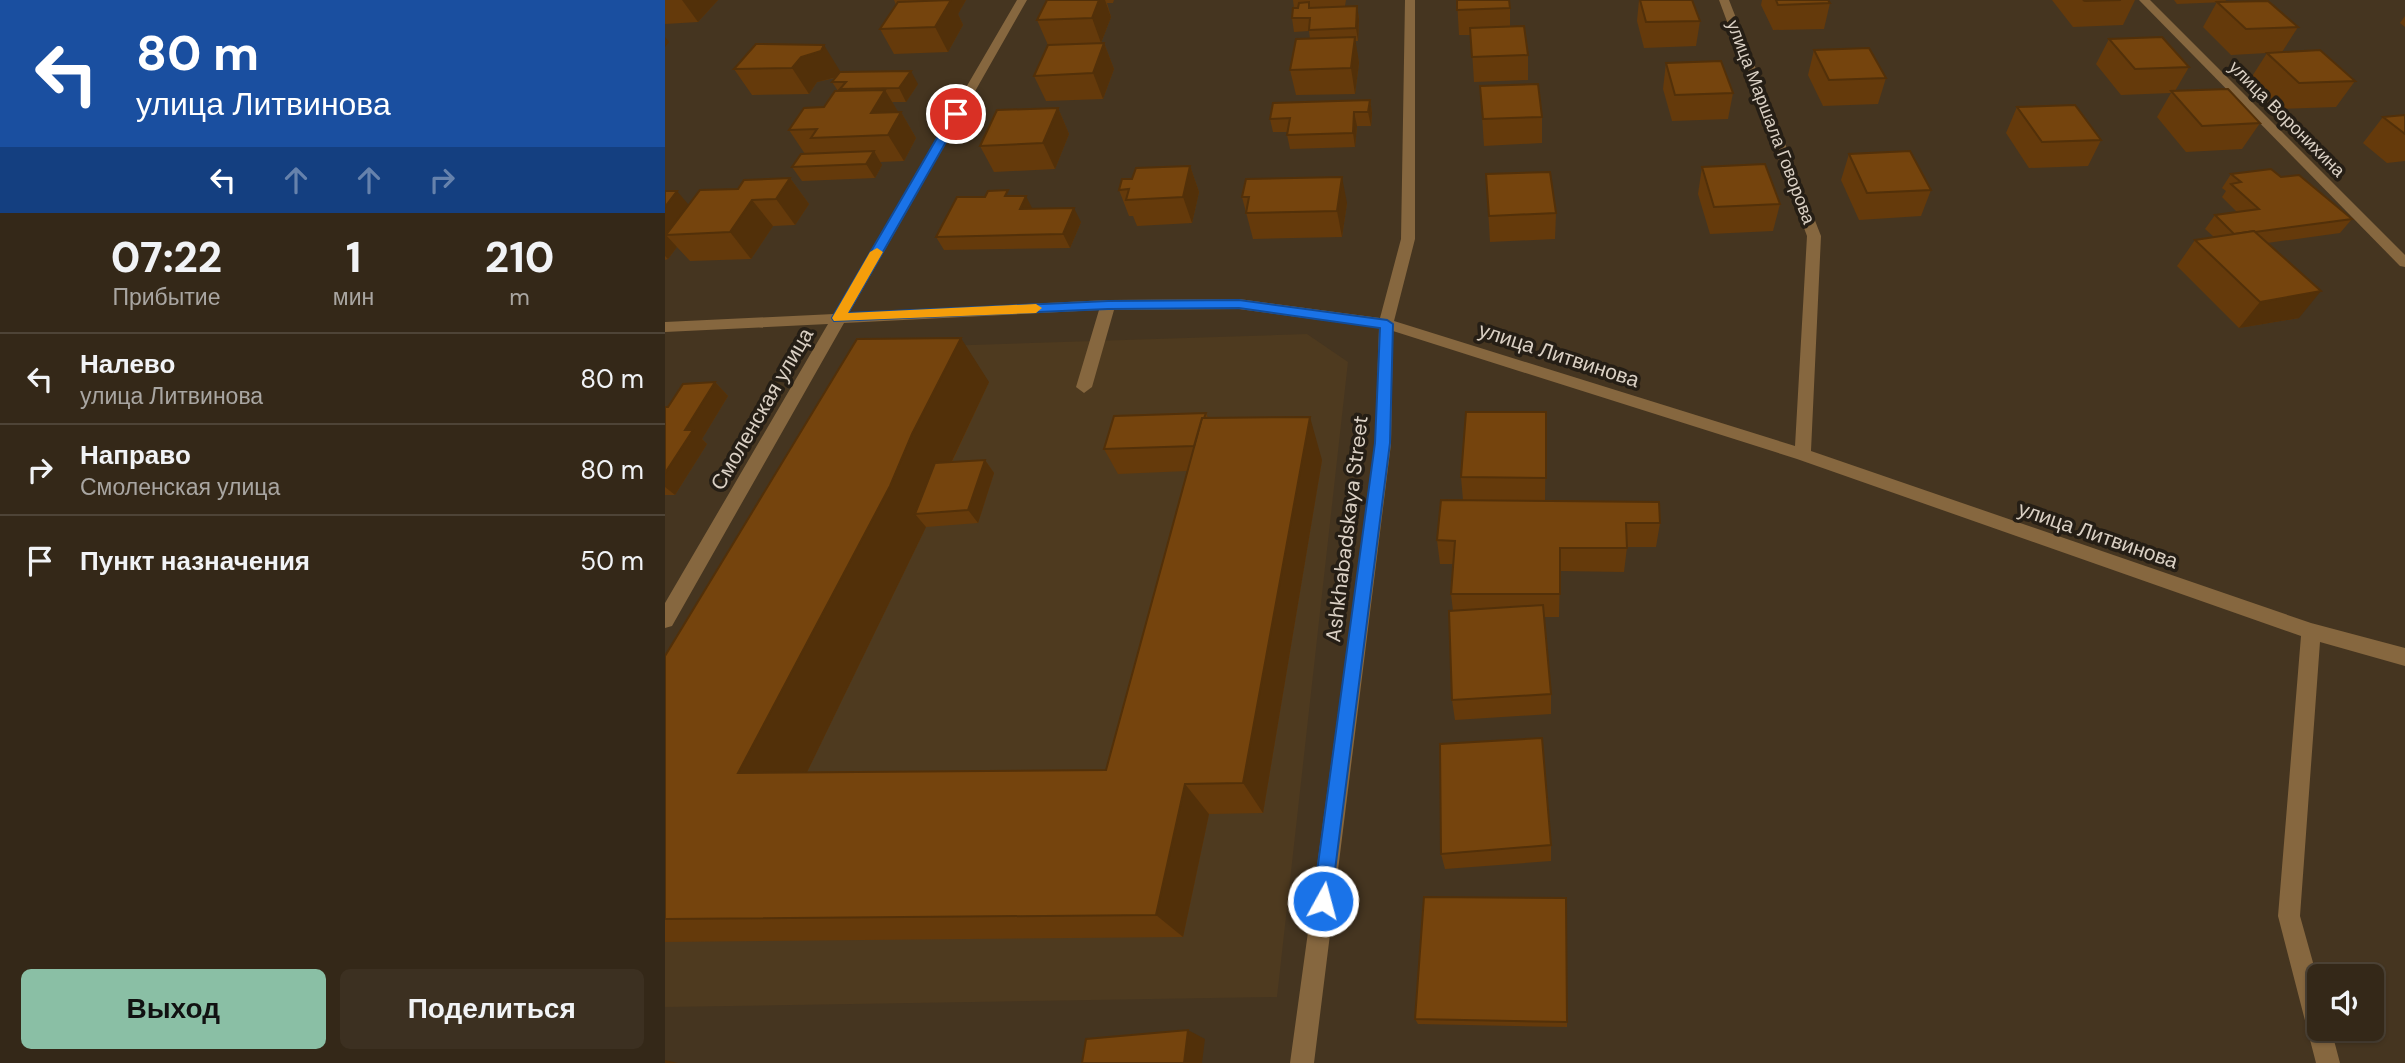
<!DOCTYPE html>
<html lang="ru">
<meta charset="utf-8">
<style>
:root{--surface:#342818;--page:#3c3021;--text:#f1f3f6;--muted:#a9a6a2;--line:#4e4437;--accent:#8abfa5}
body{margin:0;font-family:"DM Sans",sans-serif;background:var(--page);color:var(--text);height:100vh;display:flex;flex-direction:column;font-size:26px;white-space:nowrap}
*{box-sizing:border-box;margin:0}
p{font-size:23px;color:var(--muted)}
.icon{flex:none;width:38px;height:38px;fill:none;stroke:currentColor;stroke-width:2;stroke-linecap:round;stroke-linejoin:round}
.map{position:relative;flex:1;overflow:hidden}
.side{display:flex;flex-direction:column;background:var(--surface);width:665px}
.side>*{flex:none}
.guide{background:#1a4fa0;color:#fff;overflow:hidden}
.fabs{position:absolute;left:1642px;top:964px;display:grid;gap:14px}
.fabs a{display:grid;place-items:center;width:77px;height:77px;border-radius:10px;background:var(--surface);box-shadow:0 2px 5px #0004,0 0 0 2px var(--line);font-size:35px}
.pin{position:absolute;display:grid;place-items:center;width:60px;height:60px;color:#fff;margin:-30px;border:4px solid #fff;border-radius:50%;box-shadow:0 2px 7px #0007}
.me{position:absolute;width:77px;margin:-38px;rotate:7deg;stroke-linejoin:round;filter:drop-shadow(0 0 5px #0008)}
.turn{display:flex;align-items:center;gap:24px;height:147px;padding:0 21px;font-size:32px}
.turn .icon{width:91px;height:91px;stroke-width:2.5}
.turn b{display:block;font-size:49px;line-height:60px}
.lanes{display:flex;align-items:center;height:66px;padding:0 21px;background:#0003;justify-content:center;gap:35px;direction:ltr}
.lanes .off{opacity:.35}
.eta{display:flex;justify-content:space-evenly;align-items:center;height:119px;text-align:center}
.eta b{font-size:42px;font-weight:800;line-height:49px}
.primary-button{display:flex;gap:14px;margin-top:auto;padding:14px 21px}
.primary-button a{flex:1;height:80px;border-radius:10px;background:var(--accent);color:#111;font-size:28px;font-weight:800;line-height:80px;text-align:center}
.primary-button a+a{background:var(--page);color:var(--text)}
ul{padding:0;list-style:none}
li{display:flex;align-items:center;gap:21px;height:91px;padding:0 21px;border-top:2px solid var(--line)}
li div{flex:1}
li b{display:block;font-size:26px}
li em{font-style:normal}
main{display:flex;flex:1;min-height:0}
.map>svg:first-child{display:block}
</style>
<main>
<section class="side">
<div class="guide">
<div class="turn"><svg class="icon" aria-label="left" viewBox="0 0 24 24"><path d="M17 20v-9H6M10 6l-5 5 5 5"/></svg><div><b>80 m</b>улица Литвинова</div></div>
<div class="lanes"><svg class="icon" aria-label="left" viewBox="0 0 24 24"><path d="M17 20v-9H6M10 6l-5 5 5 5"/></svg><svg class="icon off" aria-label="ahead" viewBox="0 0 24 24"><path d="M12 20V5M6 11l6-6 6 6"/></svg><svg class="icon off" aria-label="ahead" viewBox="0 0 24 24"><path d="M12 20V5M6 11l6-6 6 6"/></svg><svg class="icon off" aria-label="right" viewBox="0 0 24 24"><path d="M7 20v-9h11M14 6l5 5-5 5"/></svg></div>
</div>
<div class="eta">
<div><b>07:22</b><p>Прибытие</p></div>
<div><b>1</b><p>мин</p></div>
<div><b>210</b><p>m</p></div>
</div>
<ul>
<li><svg class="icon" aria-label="left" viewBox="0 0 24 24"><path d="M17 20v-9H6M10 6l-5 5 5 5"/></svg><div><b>Налево</b><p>улица Литвинова</p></div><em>80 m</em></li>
<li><svg class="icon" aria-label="right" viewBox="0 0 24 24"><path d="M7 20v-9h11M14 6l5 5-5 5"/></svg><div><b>Направо</b><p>Смоленская улица</p></div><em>80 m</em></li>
<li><svg class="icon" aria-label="arrive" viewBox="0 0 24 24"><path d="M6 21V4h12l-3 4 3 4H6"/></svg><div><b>Пункт назначения</b></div><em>50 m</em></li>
</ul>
<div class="primary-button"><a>Выход</a><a>Поделиться</a></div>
</section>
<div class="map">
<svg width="1740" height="1063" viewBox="0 0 1740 1063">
<rect width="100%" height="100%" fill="#453520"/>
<path fill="#4e3a1f" d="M642,334L683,362L612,997L0,1007V736L213,348Z"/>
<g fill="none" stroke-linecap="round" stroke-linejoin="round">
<g fill="#86673f" fill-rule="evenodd">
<path d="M352,0H362L184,313L443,300L574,299L715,318L736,239L740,0H750V239L729,321L1130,446L1142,236L1054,0H1064L1156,236L1146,451L1646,623L1740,648V666L1655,642L1635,916L1654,984V1029H1666L1675,1063H1651L1613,916L1636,636L1132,459L728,331L726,444L649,1063H625L710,444L714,328L574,309L449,310L427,387L419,393L411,387L434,310L179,323L7,626L0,628V603L163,324L0,332V322L169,314Z"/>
<path d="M1474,0H1485L1740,255V267L1735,266Z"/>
</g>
</g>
<g fill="#653a0b">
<path d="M0,0H53L33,22L0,24Z"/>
<path d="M229,0H301L293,14L298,25L283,52L229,54L215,29L231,5Z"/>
<path d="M382,0H449L448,3H442L446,17L436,43L383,45L372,20Z"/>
<path d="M628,0H681L680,6H692L694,19L693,41H690L694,63L690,94L631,95L625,70L645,39L644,31L629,32L627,18L629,8Z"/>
<path d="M792,0L845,8V26L863,55V80L809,82L806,35H794Z"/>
<path d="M974,0L1035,21L1031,46L979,48L972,21Z"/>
<path d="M1097,0H1163L1165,3L1159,29L1108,30L1096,5Z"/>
<path d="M1387,0H1470L1458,25L1408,27Z"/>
<path d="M1509,0H1561L1560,2L1512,4Z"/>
<path d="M1552,2L1633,27L1617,52L1690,81L1671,107L1616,109L1586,78L1602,53L1566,55L1538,27Z"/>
<path d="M1740,16V27L1735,23Z"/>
<path d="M1444,39L1524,67L1510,91L1595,123L1577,149L1521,152L1492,117L1506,93L1456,95L1431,64Z"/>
<path d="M439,43L449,69L438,99L381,101L369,76Z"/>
<path d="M91,44L175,71L173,74L253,84L241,102H227L233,112H236L251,138L239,161L215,162L217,165L210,178L137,181L127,167L140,154L124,130L159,107L173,91L167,82L170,78L152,82L144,94L87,95L69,69Z"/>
<path d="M1149,50L1221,78L1213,104L1158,106L1143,75Z"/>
<path d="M1001,63L1068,93L1063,119L1007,121L998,89Z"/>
<path d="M815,86L877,117V143L819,146Z"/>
<path d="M705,100L707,113L706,126H692L690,147L625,149L622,135V132H608L605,119Z"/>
<path d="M1352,107L1436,140L1423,166L1364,168L1341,133Z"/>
<path d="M393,108L404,134L390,169L329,172L315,146Z"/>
<path d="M1740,115V161L1722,163L1698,143L1718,117Z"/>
<path d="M1184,154L1266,190L1256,216L1194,220L1176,180Z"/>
<path d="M525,166L534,192L527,223L472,226L468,216H464L454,190L467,179Z"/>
<path d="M1037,167L1115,204L1108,231L1045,234L1033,194Z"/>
<path d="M821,174L891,213L890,239L825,242Z"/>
<path d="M1566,174L1616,177L1687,219L1675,233L1602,243L1634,318L1574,328L1512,266L1530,240L1549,237L1540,229L1550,215L1572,212L1557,197L1561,191L1557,188Z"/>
<path d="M125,178L144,204L130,225L108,226L86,259L25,261L12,247L3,259L0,260V191L24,205Z"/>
<path d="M346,196L367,209L416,222L405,248L279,250L271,237Z"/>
<path d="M577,197L682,203L677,237L588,239Z"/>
<path d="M50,382L63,396L37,439L42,444L10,495H0V407H3Z"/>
<path d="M324,382L287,462L320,460L329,473L313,523L261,527L142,772L441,770L522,471L453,474L439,449L541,413L543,418L657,460L598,813L544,814L518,937L0,942V656Z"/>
<path d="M881,412L880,501L995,523L991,547H962L959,572L895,571L894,617H879L886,694V714L790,720L787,700L788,611L786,594L788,564H775L772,540L798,500L796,477Z"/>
<path d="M886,845V861L780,869L776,854Z"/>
<path d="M750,1019L902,1022V1027L753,1024Z"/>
</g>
<g fill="#523009">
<path d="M17,0H53L33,22Z"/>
<path d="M282,0H301L293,14L298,25L283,52L270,27Z"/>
<path d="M434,0H440L446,17L436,43L427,18Z"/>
<path d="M692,6L694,19L693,41L691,28Z"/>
<path d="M0,37L4,42L0,47Z"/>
<path d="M690,37L694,63L690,94L686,68Z"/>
<path d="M439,43L449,69L438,99L428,73Z"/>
<path d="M159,45L175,71L172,77L152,82L144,94L127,68L136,57Z"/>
<path d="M246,71L253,84L241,102L234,88Z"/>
<path d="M220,90L235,115L236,112L251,138L239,161L223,135L206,113Z"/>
<path d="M705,100L707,113L706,126L703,112Z"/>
<path d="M393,108L404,134L390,169L378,143Z"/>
<path d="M689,112L692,126L690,147L688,133Z"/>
<path d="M209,151L217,165L210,178L201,164Z"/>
<path d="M525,166L534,192L527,223L518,197Z"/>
<path d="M677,177L682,203L677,237L672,211Z"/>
<path d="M125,178L144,204L130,225L111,199Z"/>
<path d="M12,191L34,217L1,235L12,247L3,259L0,256V207Z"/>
<path d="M361,196L368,210L355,209Z"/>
<path d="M87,200L108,226L86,259L65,232Z"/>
<path d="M409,208L416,222L405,248L398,234Z"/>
<path d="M1656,291L1634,318L1574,328L1595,302Z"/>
<path d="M296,338L324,382L280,476L250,514L261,527L127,803L73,773Z"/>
<path d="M50,382L63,396L37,439L42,444L10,495L0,487V473L20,430Z"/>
<path d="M645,417L657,460L598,813L578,783Z"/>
<path d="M320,460L329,473L313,523L303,510Z"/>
<path d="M520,784L544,814L518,937L491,915Z"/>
<path d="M523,1030L540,1039L537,1063H519Z"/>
<path d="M0,1060L13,1063H0Z"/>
</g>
<g fill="#75440d" stroke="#523009" stroke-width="2">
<path d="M286,0L270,27L215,29L233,2Z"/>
<path d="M382,0H434L427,18L372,20Z"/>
<path d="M792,0H844L845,8L792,10Z"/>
<path d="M975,0H1027L1035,21L981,22Z"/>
<path d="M1111,0H1163L1165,3L1113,5Z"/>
<path d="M1418,0H1456L1420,1Z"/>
<path d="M1603,1L1633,27L1581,29L1552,2Z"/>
<path d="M644,2V8L692,6L691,28L644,30L645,18H627L628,8H633L634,3Z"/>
<path d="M859,26L863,55L807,57L805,28Z"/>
<path d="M690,37L686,68L625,70L631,39Z"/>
<path d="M1497,37L1524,67L1470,69L1444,39Z"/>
<path d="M439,43L428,73L369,76L383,45Z"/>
<path d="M91,44L159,45L156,51L136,57L127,68L69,69Z"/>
<path d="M1204,48L1221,78L1164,80L1149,50Z"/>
<path d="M1655,50L1690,81L1634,83L1602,53Z"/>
<path d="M1056,61L1068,93L1010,95L1001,63Z"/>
<path d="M246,71L234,88L175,89L181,82H167L175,72Z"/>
<path d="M873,84L877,117L818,119L815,86Z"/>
<path d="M1563,89L1595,123L1537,126L1506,91Z"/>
<path d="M220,90L206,113L236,112L223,135L146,138L152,129L124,130L139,108L159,107L170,91Z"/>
<path d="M705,100L703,112H689L688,133L622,135L625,118L605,119L608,103Z"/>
<path d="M1410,105L1436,140L1377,142L1352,107Z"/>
<path d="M393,108L378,143L315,146L332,110Z"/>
<path d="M1740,115V134L1718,117Z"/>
<path d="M209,151L201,164L127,167L136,154Z"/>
<path d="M1245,151L1266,190L1202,193L1184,154Z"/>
<path d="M1100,164L1115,204L1049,207L1037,167Z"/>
<path d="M525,166L518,197L461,200L464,189L454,190L457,179H467L471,168Z"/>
<path d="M1606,169L1616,177L1634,175L1687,219L1590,232L1589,231L1569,234L1550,215L1594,209L1566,184L1576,182L1566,174Z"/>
<path d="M885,172L891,213L824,216L821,174Z"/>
<path d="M677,177L672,211L581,213L584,197H577L581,179Z"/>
<path d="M125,178L111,199L87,200L65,232L1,235L35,190L73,189L79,180Z"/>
<path d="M343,190L340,196H361L355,209L409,208L398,234L271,237L292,197H320L323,191Z"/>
<path d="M0,191H12L0,207Z"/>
<path d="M1589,231L1656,291L1595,302L1530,240Z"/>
<path d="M296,338L247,434L225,486L73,773L441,770L537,418L645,417L578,783L520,784L491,915L0,919V656L192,339Z"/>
<path d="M50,382L20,430H28L0,473V407H3L18,384Z"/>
<path d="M801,412H881V478L796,477Z"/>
<path d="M541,413L539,418H537L529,446L439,449L449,416Z"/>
<path d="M320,460L303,510L250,514L270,463Z"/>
<path d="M776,500L994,502L995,523H961L962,548H895V594H786L790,541L772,540Z"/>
<path d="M878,605L886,694L787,700L784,611Z"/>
<path d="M877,738L886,845L776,854L775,744Z"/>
<path d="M759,897L901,898L902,1022L750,1019Z"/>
<path d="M523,1030L519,1063H417L421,1039Z"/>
</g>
<path fill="#1a73e8" stroke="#114b97" stroke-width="2" d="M291,110L297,114L183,313L443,301L574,300L722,320L728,324L725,443L665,909L658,912L651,909L648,901L710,443L715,328L574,308L443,309L169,321L167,318L286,114Z"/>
<path fill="#f59e0b" d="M212,248L218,252L183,313L371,304L377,308L371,313L169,321L167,318L205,252Z"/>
<g text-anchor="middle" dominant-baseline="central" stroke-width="7" stroke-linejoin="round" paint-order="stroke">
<g font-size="18" fill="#dad0c4" stroke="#251e15">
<text transform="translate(1622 119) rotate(45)">улица Воронихина</text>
<text transform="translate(1106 122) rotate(69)">улица Маршала Говорова</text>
</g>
<g font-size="21" fill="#dad0c4" stroke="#251e15">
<text transform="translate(894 355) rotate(18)">улица Литвинова</text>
<text transform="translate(97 409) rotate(-60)">Смоленская улица</text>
<text transform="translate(682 529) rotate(-83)">Ashkhabadskaya Street</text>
<text transform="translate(1433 535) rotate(19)">улица Литвинова</text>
</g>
</g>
</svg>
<div class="fabs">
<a><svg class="icon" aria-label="sound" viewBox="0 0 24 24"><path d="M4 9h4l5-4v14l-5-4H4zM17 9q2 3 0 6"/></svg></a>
</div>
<div class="pin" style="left:291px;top:114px;background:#d93025"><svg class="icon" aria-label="arrive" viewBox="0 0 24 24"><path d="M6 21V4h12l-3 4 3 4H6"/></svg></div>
<svg class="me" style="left:658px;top:901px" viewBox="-20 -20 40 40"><circle r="17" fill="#1a73e8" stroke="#fff" stroke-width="3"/><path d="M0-11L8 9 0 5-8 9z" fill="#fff"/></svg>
</div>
</main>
